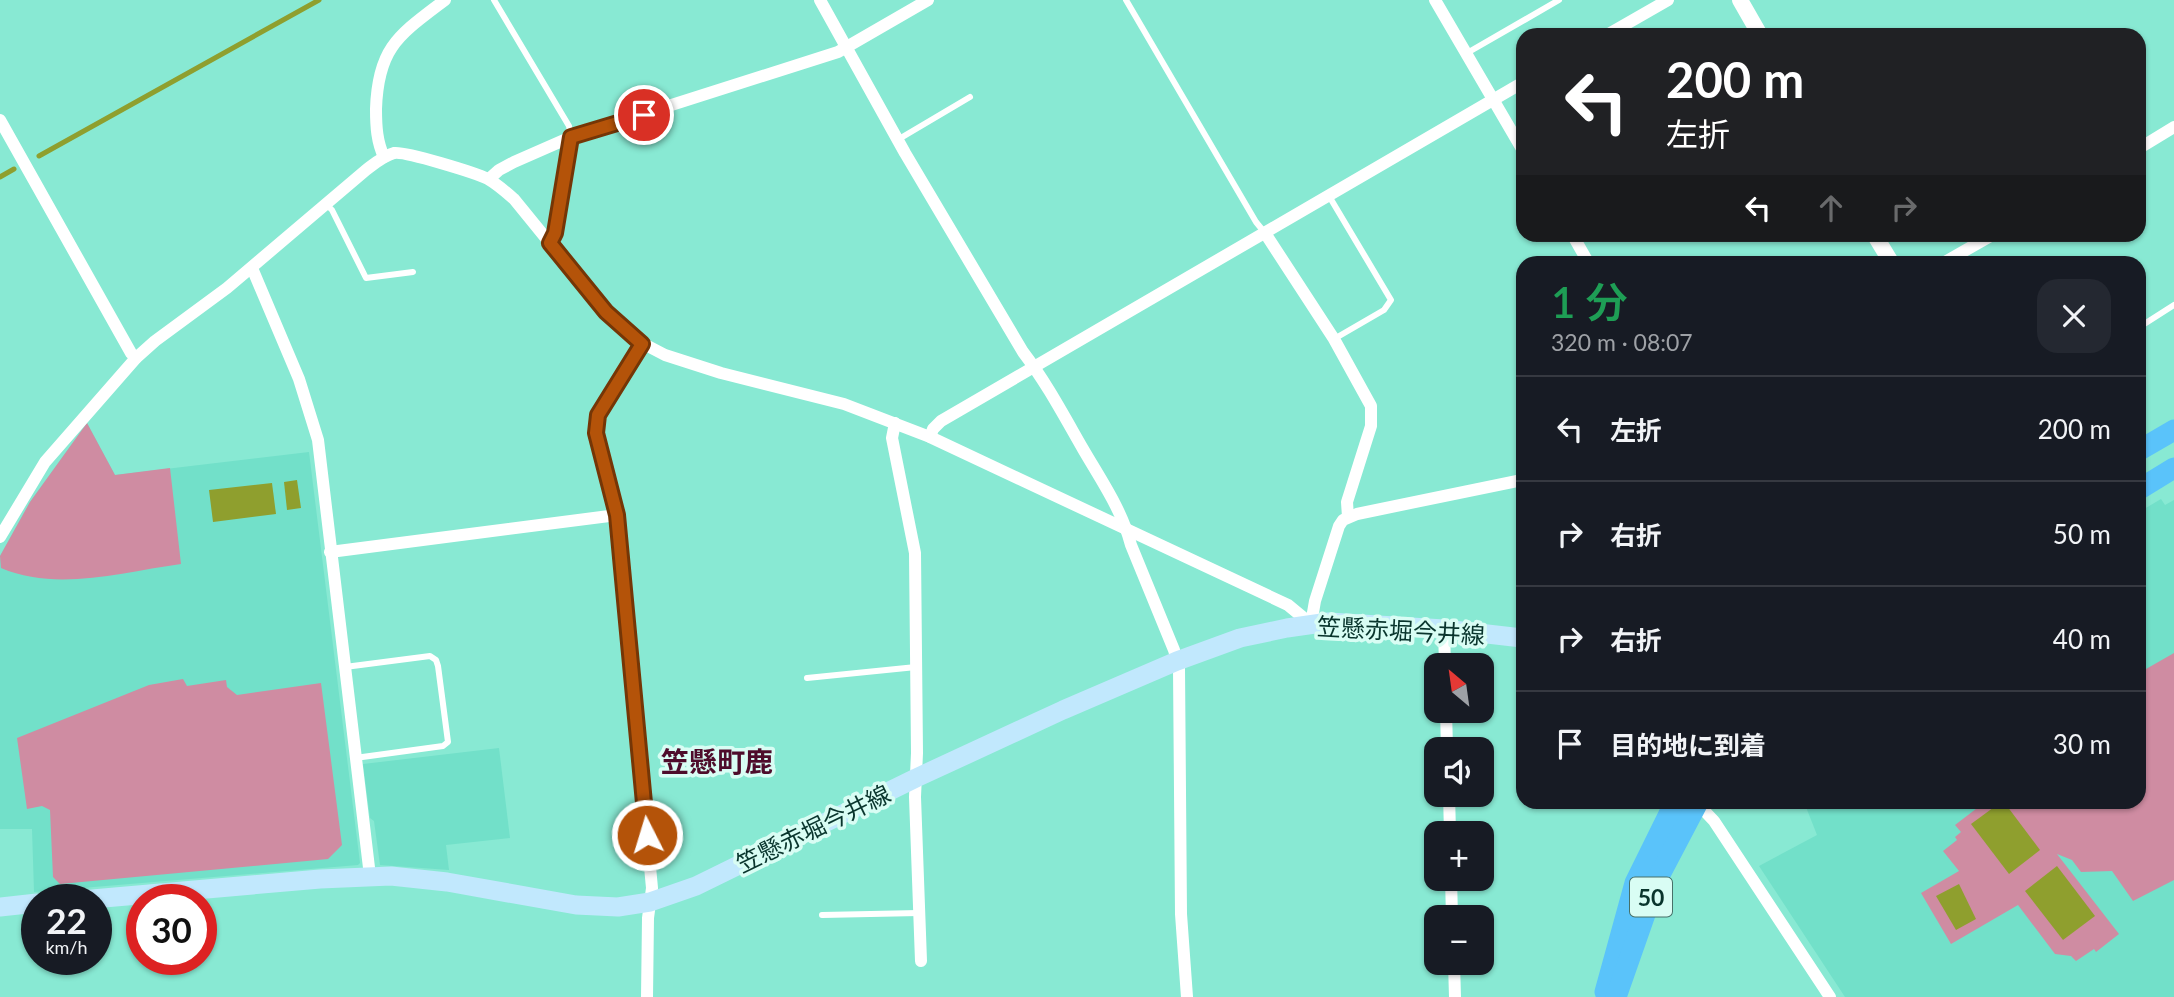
<!DOCTYPE html>
<html lang="ja">
<meta charset="utf-8">
<style>
:root{--surface:#171b24;--page:#242831;--text:#f1f3f6;--muted:#9ea1a6;--line:#363941}
body{margin:0;font-family:Lato,"Noto Sans JP",sans-serif;background:var(--page);color:var(--text);height:100vh;display:flex;flex-direction:column;font-size:26px;white-space:nowrap}
*{box-sizing:border-box;margin:0}
p{font-size:23px;color:var(--muted)}
.icon{flex:none;width:38px;height:38px;fill:none;stroke:currentColor;stroke-width:2;stroke-linecap:round;stroke-linejoin:round}
.map{position:relative;flex:1;overflow:hidden}
.details{position:absolute;left:1516px;top:256px;width:630px;height:553px;display:flex;flex-direction:column;background:var(--surface);border-radius:21px;box-shadow:0 2px 5px #0004}
.details>*{flex:none}
.top-card{position:absolute;left:1516px;top:28px;width:630px;height:214px;border-radius:21px;box-shadow:0 2px 5px #0004;background:#202124;color:#fff;overflow:hidden}
.needle{width:46px;rotate:331deg}
.controls{position:absolute;left:1424px;top:653px;display:grid;gap:14px}
.controls a{display:grid;place-items:center;width:70px;height:70px;border-radius:14px;background:var(--surface);box-shadow:0 2px 5px #0004;font-size:35px}
.speed{position:absolute;left:21px;top:884px;display:flex;gap:14px;font-size:35px;font-weight:700;text-align:center}
.speed>*{display:grid;place-content:center;width:91px;height:91px;border-radius:50%;background:var(--surface);box-shadow:0 2px 5px #0004;line-height:1}
.speed small{font-size:18px;font-weight:400}
.speed .limit{border:10px solid #d22;background:#fff;color:#111}
.pin{position:absolute;display:grid;place-items:center;width:60px;height:60px;color:#fff;margin:-30px;border:4px solid #fff;border-radius:50%;box-shadow:0 2px 7px #0007}
.me{position:absolute;width:77px;margin:-38px;rotate:355deg;stroke-linejoin:round;filter:drop-shadow(0 0 5px #0008)}
.turn{display:flex;align-items:center;gap:24px;height:147px;padding:0 35px;font-size:32px}
.turn .icon{width:91px;height:91px;stroke-width:2.5}
.turn b{display:block;font-size:49px;line-height:60px}
.lanes{display:flex;align-items:center;height:66px;padding:0 35px;background:#0003;justify-content:center;gap:35px;direction:ltr}
.lanes .off{opacity:.35}
.round{display:grid;place-items:center;flex:none;width:74px;height:74px;border-radius:21px;background:var(--page)}
.overview{display:flex;align-items:center;justify-content:space-between;height:119px;padding:0 35px}
h1{font-size:42px;font-weight:600;line-height:52px;color:#1e9e55}
ul{padding:0;list-style:none}
li{display:flex;align-items:center;gap:21px;height:105px;padding:0 35px;border-top:2px solid var(--line)}
li div{flex:1}
li b{display:block;font-size:26px}
li em{font-style:normal}
.map>svg:first-child{display:block}
</style>
<div class="map">
<svg width="2174" height="997" viewBox="0 0 2174 997">
<rect width="100%" height="100%" fill="#88e9d3"/>
<g fill="#72e0c9">
<path d="M87,423L115,475L309,452L360,863L358,865L34,892L32,829H0V556L30,502Z"/>
<path d="M2161,499L2165,505L2174,500V997H1845L1759,866L1817,835L1804,802H2138L2139,512Z"/>
<path d="M499,748L510,838L446,845L449,870L380,865L374,821L370,818L363,764Z"/>
</g>
<g fill="#cf8ca2">
<path d="M87,423L115,475L170,468L181,564C122,572 57,592 1,568L0,556L30,502Z"/>
<path d="M2174,653V880L2133,901L2112,871L2081,872L2072,860L2057,854L2119,934L2096,952L2094,949L2076,961L2071,956L2055,954L2018,905L1951,944L1921,893L1959,871L1943,851L1957,840L1955,837L1961,832L1955,825L1985,802H2138L2139,673Z"/>
<path d="M183,679L187,686L226,680L227,687L237,695L321,683L342,845L328,859L60,884L53,877L50,810L42,806L27,809L17,738L149,685Z"/>
</g>
<g fill="#8f9f2e">
<path d="M297,480L301,508L287,510L284,482Z"/>
<path d="M272,483L276,514L213,522L209,490Z"/>
<path d="M2001,802H2004L2040,850L2009,874L1971,824Z"/>
<path d="M2057,866L2095,916L2063,940L2025,891Z"/>
<path d="M1959,884L1976,919L1956,930L1936,896Z"/>
</g>
<g fill="none" stroke-linecap="round" stroke-linejoin="round">
<g stroke="#8f9f2e" stroke-width="5">
<path d="M39,156L319,0"/>
<path d="M0,177L14,169"/>
</g>
<g stroke="#fff" stroke-width="6">
<path d="M494,0L569,126L571,137L555,233L550,243"/>
<path d="M1126,0L1256,222L1265,233"/>
<path d="M1467,53L1559,0"/>
<path d="M899,139L970,97"/>
<path d="M1329,196L1391,300L1384,310L1334,339"/>
<path d="M326,204L332,210L366,278L413,272"/>
<path d="M2138,328L2174,305"/>
<path d="M345,667L430,656L436,660L438,666L448,742L443,746L355,758"/>
<path d="M807,678L916,667"/>
<path d="M822,915L919,913"/>
</g>
<g stroke="#fff" stroke-width="12">
<path d="M820,0L905,153L1023,352C1046,382 1064,416 1083,449C1101,480 1122,510 1131,545L1174,650L1179,668L1181,914L1187,997"/>
<path d="M1435,0L1522,149"/>
<path d="M1607,35L1668,0"/>
<path d="M0,120L131,353L136,358"/>
<path d="M2138,149L2174,127"/>
<path d="M384,157C377,142 376,127 376,109C378,47 399,35 445,0"/>
<path d="M489,179L499,170L514,162L571,137L838,52L928,0"/>
<path d="M1265,233L1334,339L1371,406V426L1347,502L1348,517"/>
<path d="M1572,234L1588,262"/>
<path d="M1945,262L1994,234"/>
<path d="M252,268L299,379L318,440L370,876"/>
<path d="M642,343L598,415L596,433L617,515L652,888L648,918L647,997"/>
<path d="M895,423L892,438L915,553L917,753L915,797L921,961"/>
<path d="M930,437L933,429L941,421L1522,83"/>
<path d="M0,537L45,462L136,358L155,341L227,288L366,170C374,164 383,156 394,153C405,151 476,173 488,179C497,184 506,192 514,199L606,312L642,343L665,355L721,373L844,404L930,437L1288,605L1311,624"/>
<path d="M330,552L617,515"/>
<path d="M1311,624L1315,601L1339,526L1343,520L1357,514L1522,480"/>
<path d="M1444,629L1445,665"/>
<path d="M1446,710L1447,749"/>
<path d="M1449,794L1450,833"/>
<path d="M1697,803L1714,821L1830,997"/>
<path d="M1451,878L1452,917"/>
<path d="M1454,962L1455,997"/>
</g>
<g stroke="#fff" stroke-width="16">
<path d="M1740,0L1760,35"/>
<path d="M1874,234L1891,262"/>
</g>
<g stroke="#c1e8fd" stroke-width="19">
<path d="M81,900L320,879L391,876L447,882L576,905L618,907L650,902L696,886L916,778L1063,710L1177,661L1240,638L1287,628L1329,622L1444,629L1522,638"/>
<path d="M0,907L37,903"/>
</g>
<g stroke="#5ac3fa" stroke-width="21">
<path d="M2138,451L2174,430"/>
<path d="M2138,490L2174,468"/>
<path d="M1605,992L1635,883L1675,802"/>
<path d="M1616,997L1657,880L1698,802"/>
</g>
</g>
<g fill="none" stroke-linecap="round" stroke-linejoin="round">
<g stroke="#753606" stroke-width="18">
<path id="route" d="M644,115L571,137L555,233L550,243L606,312L642,344L598,415L596,433L617,515L647,835"/>
</g>
<use href="#route" stroke="#b45309" stroke-width="12"/>
</g>
<g text-anchor="middle" dominant-baseline="central" stroke-width="7" stroke-linejoin="round" paint-order="stroke">
<rect fill="#d9fdf4" stroke="#477169" stroke-width="2" x="1630" y="877.5" width="42" height="39" rx="5"/>
<g font-size="23" font-weight="bold" fill="#09352d">
<text x="1651" y="897">50</text>
</g>
<g font-size="24" fill="#09352d" stroke="#d9fdf4">
<text transform="translate(1401 630) rotate(3)">笠懸赤堀今井線</text>
<text transform="translate(813 828) rotate(-26)">笠懸赤堀今井線</text>
</g>
<g font-size="28" font-weight="bold" fill="#4e0c2b" stroke="#d9fdf4">
<text x="717" y="761">笠懸町鹿</text>
</g>
</g>
</svg>
<div class="controls">
<a><svg class="needle" viewBox="-14 -14 28 28"><path d="M0-13l5 13h-10z" fill="#e53935"/><path d="M0 13l5-13h-10z" fill="#9ea1a6"/></svg></a>
<a><svg class="icon" aria-label="sound" viewBox="0 0 24 24"><path d="M4 9h4l5-4v14l-5-4H4zM17 9q2 3 0 6"/></svg></a>
<a>+</a>
<a>−</a>
</div>
<div class="speed"><div>22<small>km/h</small></div><div class="limit">30</div></div>
<div class="pin" style="left:644px;top:115px;background:#d93025"><svg class="icon" aria-label="arrive" viewBox="0 0 24 24"><path d="M6 21V4h12l-3 4 3 4H6"/></svg></div>
<svg class="me" style="left:647px;top:835px" viewBox="-20 -20 40 40"><circle r="17" fill="#b45309" stroke="#fff" stroke-width="3"/><path d="M0-11L8 9 0 5-8 9z" fill="#fff"/></svg>
<div class="top-card">
<div class="turn"><svg class="icon" aria-label="left" viewBox="0 0 24 24"><path d="M17 20v-9H6M10 6l-5 5 5 5"/></svg><div><b>200 m</b>左折</div></div>
<div class="lanes"><svg class="icon" aria-label="left" viewBox="0 0 24 24"><path d="M17 20v-9H6M10 6l-5 5 5 5"/></svg><svg class="icon off" aria-label="ahead" viewBox="0 0 24 24"><path d="M12 20V5M6 11l6-6 6 6"/></svg><svg class="icon off" aria-label="right" viewBox="0 0 24 24"><path d="M7 20v-9h11M14 6l5 5-5 5"/></svg></div>
</div>
<section class="details">
<div class="overview"><div><h1>1 分</h1><p>320 m · 08:07</p></div><a class="round"><svg class="icon" aria-label="close" viewBox="0 0 24 24"><path d="M6 6l12 12M18 6L6 18"/></svg></a></div>
<ul>
<li><svg class="icon" aria-label="left" viewBox="0 0 24 24"><path d="M17 20v-9H6M10 6l-5 5 5 5"/></svg><div><b>左折</b></div><em>200 m</em></li>
<li><svg class="icon" aria-label="right" viewBox="0 0 24 24"><path d="M7 20v-9h11M14 6l5 5-5 5"/></svg><div><b>右折</b></div><em>50 m</em></li>
<li><svg class="icon" aria-label="right" viewBox="0 0 24 24"><path d="M7 20v-9h11M14 6l5 5-5 5"/></svg><div><b>右折</b></div><em>40 m</em></li>
<li><svg class="icon" aria-label="arrive" viewBox="0 0 24 24"><path d="M6 21V4h12l-3 4 3 4H6"/></svg><div><b>目的地に到着</b></div><em>30 m</em></li>
</ul>
</section>
</div>
